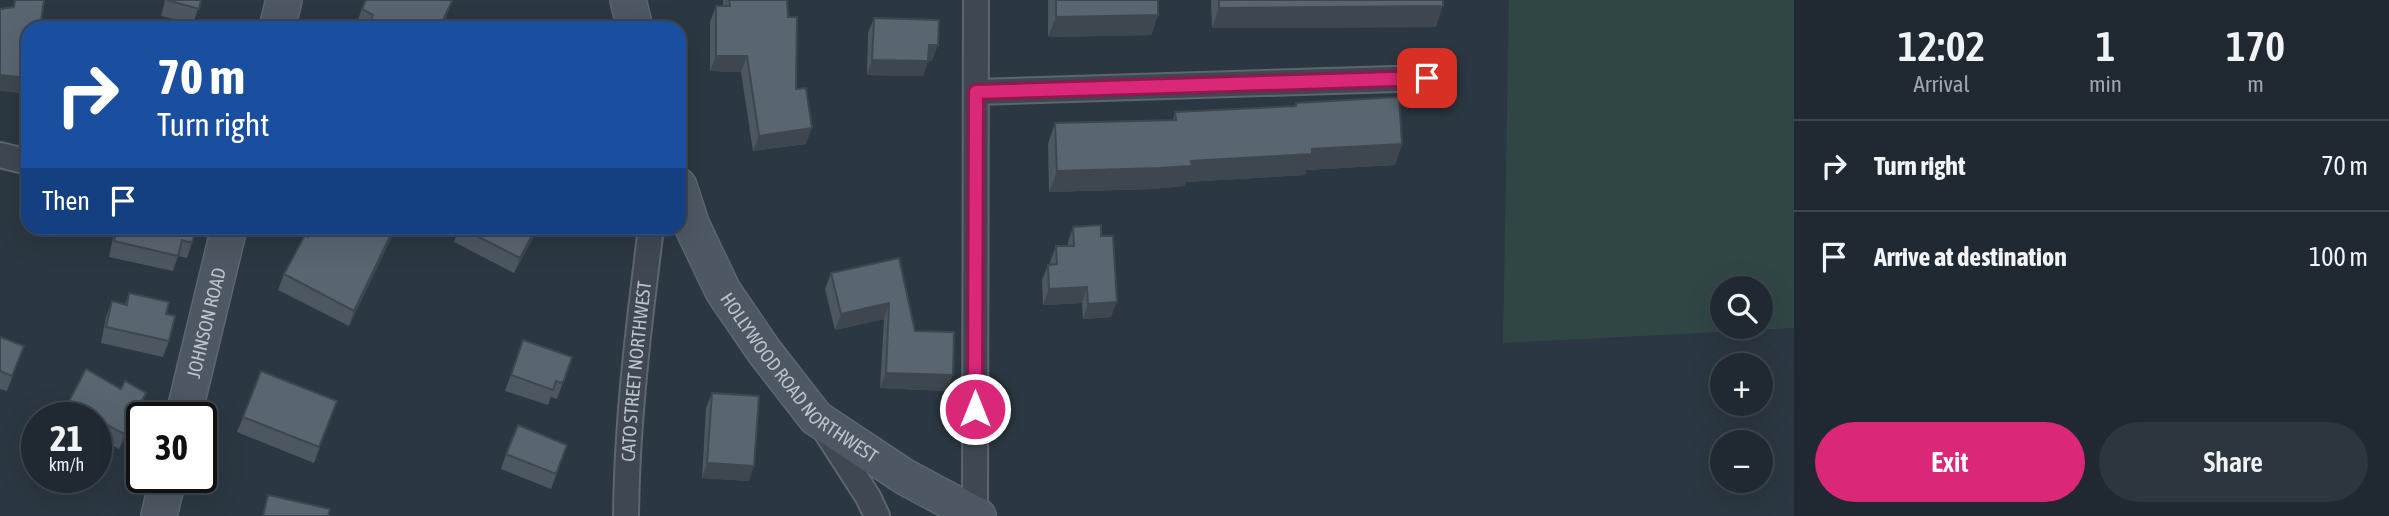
<!DOCTYPE html>
<meta charset="utf-8">
<style>
:root{--surface:#202932;--page:#2d353e;--text:#f1f3f6;--muted:#a2a6ac;--line:#3d454d;--accent:#db2777}
body{margin:0;font-family:"Asap Condensed",sans-serif;background:var(--page);color:var(--text);height:100vh;display:flex;flex-direction:column;font-size:26px;white-space:nowrap}
*{box-sizing:border-box;margin:0}
p{font-size:23px;color:var(--muted)}
.icon{flex:none;width:38px;height:38px;fill:none;stroke:currentColor;stroke-width:2;stroke-linecap:round;stroke-linejoin:round}
.map{position:relative;flex:1;overflow:hidden}
.panel{display:flex;flex-direction:column;background:var(--surface);width:595px}
.panel>*{flex:none}
.top-card{position:absolute;left:21px;top:21px;width:665px;height:214px;border-radius:21px;box-shadow:0 7px 28px #0002,0 0 0 2px var(--line);background:#1a4fa0;color:#fff;overflow:hidden}
.tools{position:absolute;left:1710px;top:276px;display:grid;gap:14px}
.tools a{display:grid;place-items:center;width:63px;height:63px;border-radius:50%;background:var(--surface);box-shadow:0 7px 28px #0002,0 0 0 2px var(--line);font-size:35px}
.speed{position:absolute;left:21px;top:402px;display:flex;gap:14px;font-size:35px;font-weight:700;text-align:center}
.speed>*{display:grid;place-content:center;width:91px;height:91px;border-radius:50%;background:var(--surface);box-shadow:0 7px 28px #0002,0 0 0 2px var(--line);line-height:1}
.speed small{font-size:18px;font-weight:400}
.speed .limit{border:4px solid #111;border-radius:10px;background:#fff;color:#111}
.pin{position:absolute;display:grid;place-items:center;width:60px;height:60px;color:#fff;margin:-30px;border-radius:14px;box-shadow:0 4px 10px #0006}
.me{position:absolute;width:77px;margin:-38px;rotate:0deg;stroke-linejoin:round;filter:drop-shadow(0 0 5px #0008)}
.turn{display:flex;align-items:center;gap:24px;height:147px;padding:0 21px;font-size:32px}
.turn .icon{width:91px;height:91px;stroke-width:2.5}
.turn b{display:block;font-size:49px;line-height:60px}
.then{display:flex;align-items:center;height:66px;padding:0 21px;background:#0003;gap:14px;font-size:26px}
.eta{display:flex;justify-content:space-evenly;align-items:center;height:119px;text-align:center}
.eta b{font-size:42px;font-weight:600;line-height:49px}
.cta{display:flex;gap:14px;margin-top:auto;padding:14px 21px}
.cta a{flex:1;height:80px;border-radius:42px;background:var(--accent);color:#fff;font-size:28px;font-weight:600;line-height:80px;text-align:center}
.cta a+a{background:var(--page);color:var(--text)}
ul{padding:0;list-style:none}
li{display:flex;align-items:center;gap:21px;height:91px;padding:0 21px;border-top:2px solid var(--line)}
li div{flex:1}
li b{display:block;font-size:26px}
li em{font-style:normal}
main{display:flex;flex:1;min-height:0}
.map>svg:first-child{display:block}
</style>
<main>
<div class="map">
<svg width="1794" height="516" viewBox="0 0 1794 516">
<rect width="100%" height="100%" fill="#2b3742"/>
<path fill="#304645" fill-rule="evenodd" d="M1509,0H1794V328L1503,343ZM1722,289H1760V327H1722Z"/>
<g fill="none" stroke-linecap="round" stroke-linejoin="round">
<g stroke="#5d666f" stroke-width="28">
<g id="street">
<path d="M976,92L1427,78"/>
<path d="M0,155L28,162"/>
<path d="M823,427L868,497L877,516"/>
<path d="M975,515L976,0"/>
<path id="s1" d="M626,516C627,420 639,323 651,228"/>
</g>
</g>
<g stroke="#5d666f" stroke-width="38">
<g id="secondary">
<path d="M628,0L635,28"/>
<path d="M277,28L284,0"/>
<path id="s2" d="M679,186L692,226L723,291L764,351L816,418L905,477L978,516"/>
<path id="s3" d="M183,418L229,228"/>
<path d="M159,516L168,478"/>
</g>
</g>
<use href="#street" stroke="#3f4852" stroke-width="24"/>
<use href="#secondary" stroke="#4d5864" stroke-width="35"/>
</g>
<g fill="#4d5761">
<path d="M165,0H201L193,24L161,16Z"/>
<path d="M723,0H787L796,89L806,144L753,151L741,72L710,71V22L716,6H723Z"/>
<path d="M1048,0H1158V15L1151,35L1048,37Z"/>
<path d="M1211,0H1443L1436,27L1212,28Z"/>
<path d="M452,1L441,28L355,27L362,9Z"/>
<path d="M874,18L932,61H928L923,76L867,75L868,33Z"/>
<path d="M1296,103L1402,144L1395,165L1306,170L1305,175L1186,182L1184,186L1152,189L1049,192L1048,144L1055,123L1173,120L1175,112L1295,106Z"/>
<path d="M1073,227L1101,236L1111,317L1083,319L1082,303L1043,305L1042,280L1048,265L1050,264V262L1056,246H1068V242Z"/>
<path d="M115,228H196L192,243L187,258L178,256L173,271L109,257Z"/>
<path d="M312,228H396L349,326L278,290L284,274Z"/>
<path d="M459,228H536L532,240L514,273L454,242Z"/>
<path d="M899,258L915,331L947,391L880,388L884,319L835,330L825,289L831,273Z"/>
<path d="M129,293L166,314L169,341L163,357L101,343L106,317L112,301L125,305Z"/>
<path d="M0,337L24,346L7,391L0,389Z"/>
<path d="M523,340L572,357L557,399L551,397L548,405L505,391Z"/>
<path d="M121,389L146,393L141,408L119,449L96,437V418H62L68,403Z"/>
<path d="M712,393L749,481L702,478L706,408Z"/>
<path d="M337,401L314,463L237,432L243,417Z"/>
<path d="M567,445L551,489L501,469L506,454Z"/>
</g>
<g fill="#3e474f">
<path d="M452,1L445,20L441,28H439Z"/>
<path d="M1443,6L1436,27L1212,28L1219,8Z"/>
<path d="M1158,15L1151,35L1048,37L1056,17Z"/>
<path d="M929,45H938L932,61L923,60Z"/>
<path d="M716,56H747L741,72L710,71Z"/>
<path d="M872,60L928,61L923,76L867,75Z"/>
<path d="M0,75L28,78L27,94L0,91Z"/>
<path d="M812,128L806,144L753,151L759,136Z"/>
<path d="M1402,144L1395,165L1306,170L1305,175L1186,182L1184,186L1152,189L1049,192L1057,171L1191,161L1312,149Z"/>
<path d="M394,228H396L349,326L354,311Z"/>
<path d="M536,228L532,240L514,273L520,258Z"/>
<path d="M1087,287L1082,303L1043,305L1049,289Z"/>
<path d="M1117,302L1111,317L1083,319L1088,304Z"/>
<path d="M889,303L884,319L835,330L841,314Z"/>
<path d="M886,373L953,375L947,391L880,388Z"/>
<path d="M146,393L141,408L119,449L124,434Z"/>
<path d="M707,463L754,466L749,481L702,478Z"/>
</g>
<g fill="#596571" stroke="#3e474f" stroke-width="2">
<path d="M15,0H44L40,28H28V78L0,75V9L14,7Z"/>
<path d="M167,0H201L199,9Z"/>
<path d="M366,0H449L452,1L439,28H384L371,21L373,15L362,9Z"/>
<path d="M729,0H787L788,17H797L796,89L806,88L812,128L759,136L747,56H716V6H730Z"/>
<path d="M1056,0H1158V15L1056,17Z"/>
<path d="M1219,0H1443V6L1219,8Z"/>
<path d="M874,18L939,20L938,45H929L928,61L872,60Z"/>
<path d="M1399,97L1402,144L1312,149V154L1191,161L1192,166L1160,168L1057,171L1055,123L1176,120L1175,112L1296,106V103Z"/>
<path d="M1101,225V236H1113L1117,302L1088,304L1087,287L1049,289L1048,265L1057,264L1056,246H1074L1073,227Z"/>
<path d="M117,228H196L192,243L182,240L178,256L114,241Z"/>
<path d="M312,228H394L354,311L284,274L305,235L308,237Z"/>
<path d="M461,228H536L520,258Z"/>
<path d="M899,258L915,331L954,332L953,375L886,373L889,303L841,314L831,273Z"/>
<path d="M129,293L169,302L166,314L175,316L169,341L106,327L112,301L127,305Z"/>
<path d="M0,337L24,346L12,376L0,371Z"/>
<path d="M523,340L572,357L563,383L556,381L553,390L511,375Z"/>
<path d="M86,369L121,389L125,381L146,393L124,434L68,403Z"/>
<path d="M261,371L337,401L319,447L243,417Z"/>
<path d="M712,393L759,396L754,466L707,463Z"/>
<path d="M518,425L567,445L556,474L506,454Z"/>
<path d="M268,495L330,509L328,516H263Z"/>
</g>
<g fill="none" stroke-linecap="round" stroke-linejoin="round">
<g stroke="#8e194d" stroke-width="18">
<path id="route" d="M975,409L976,92L1427,78"/>
</g>
<use href="#route" stroke="#db2777" stroke-width="12"/>
</g>
<g text-anchor="middle" dominant-baseline="central" stroke-width="5" stroke-linejoin="round" paint-order="stroke">
<g font-size="19" fill="#bcc3cb" stroke="#232d37">
<text stroke="none"><textPath href="#s3" startOffset="98">JOHNSON ROAD</textPath></text>
<text stroke="none"><textPath href="#s1" startOffset="145">CATO STREET NORTHWEST</textPath></text>
<text stroke="none"><textPath href="#s2" startOffset="231">HOLLYWOOD ROAD NORTHWEST</textPath></text>
</g>
</g>
</svg>
<div class="tools">
<a><svg class="icon" aria-label="search" viewBox="0 0 24 24"><circle cx="10" cy="10" r="6"/><path d="M15 15l6 6"/></svg></a>
<a>+</a>
<a>−</a>
</div>
<div class="speed"><div>21<small>km/h</small></div><div class="limit">30</div></div>
<div class="pin" style="left:1427px;top:78px;background:#d93025"><svg class="icon" aria-label="arrive" viewBox="0 0 24 24"><path d="M6 21V4h12l-3 4 3 4H6"/></svg></div>
<svg class="me" style="left:975px;top:409px" viewBox="-20 -20 40 40"><circle r="17" fill="#db2777" stroke="#fff" stroke-width="3"/><path d="M0-11L8 9 0 5-8 9z" fill="#fff"/></svg>
<div class="top-card">
<div class="turn"><svg class="icon" aria-label="right" viewBox="0 0 24 24"><path d="M7 20v-9h11M14 6l5 5-5 5"/></svg><div><b>70 m</b>Turn right</div></div>
<div class="then">Then<svg class="icon" aria-label="arrive" viewBox="0 0 24 24"><path d="M6 21V4h12l-3 4 3 4H6"/></svg></div>
</div>
</div>
<section class="panel">
<div class="eta">
<div><b>12:02</b><p>Arrival</p></div>
<div><b>1</b><p>min</p></div>
<div><b>170</b><p>m</p></div>
</div>
<ul>
<li><svg class="icon" aria-label="right" viewBox="0 0 24 24"><path d="M7 20v-9h11M14 6l5 5-5 5"/></svg><div><b>Turn right</b></div><em>70 m</em></li>
<li><svg class="icon" aria-label="arrive" viewBox="0 0 24 24"><path d="M6 21V4h12l-3 4 3 4H6"/></svg><div><b>Arrive at destination</b></div><em>100 m</em></li>
</ul>
<div class="cta"><a>Exit</a><a>Share</a></div>
</section>
</main>
